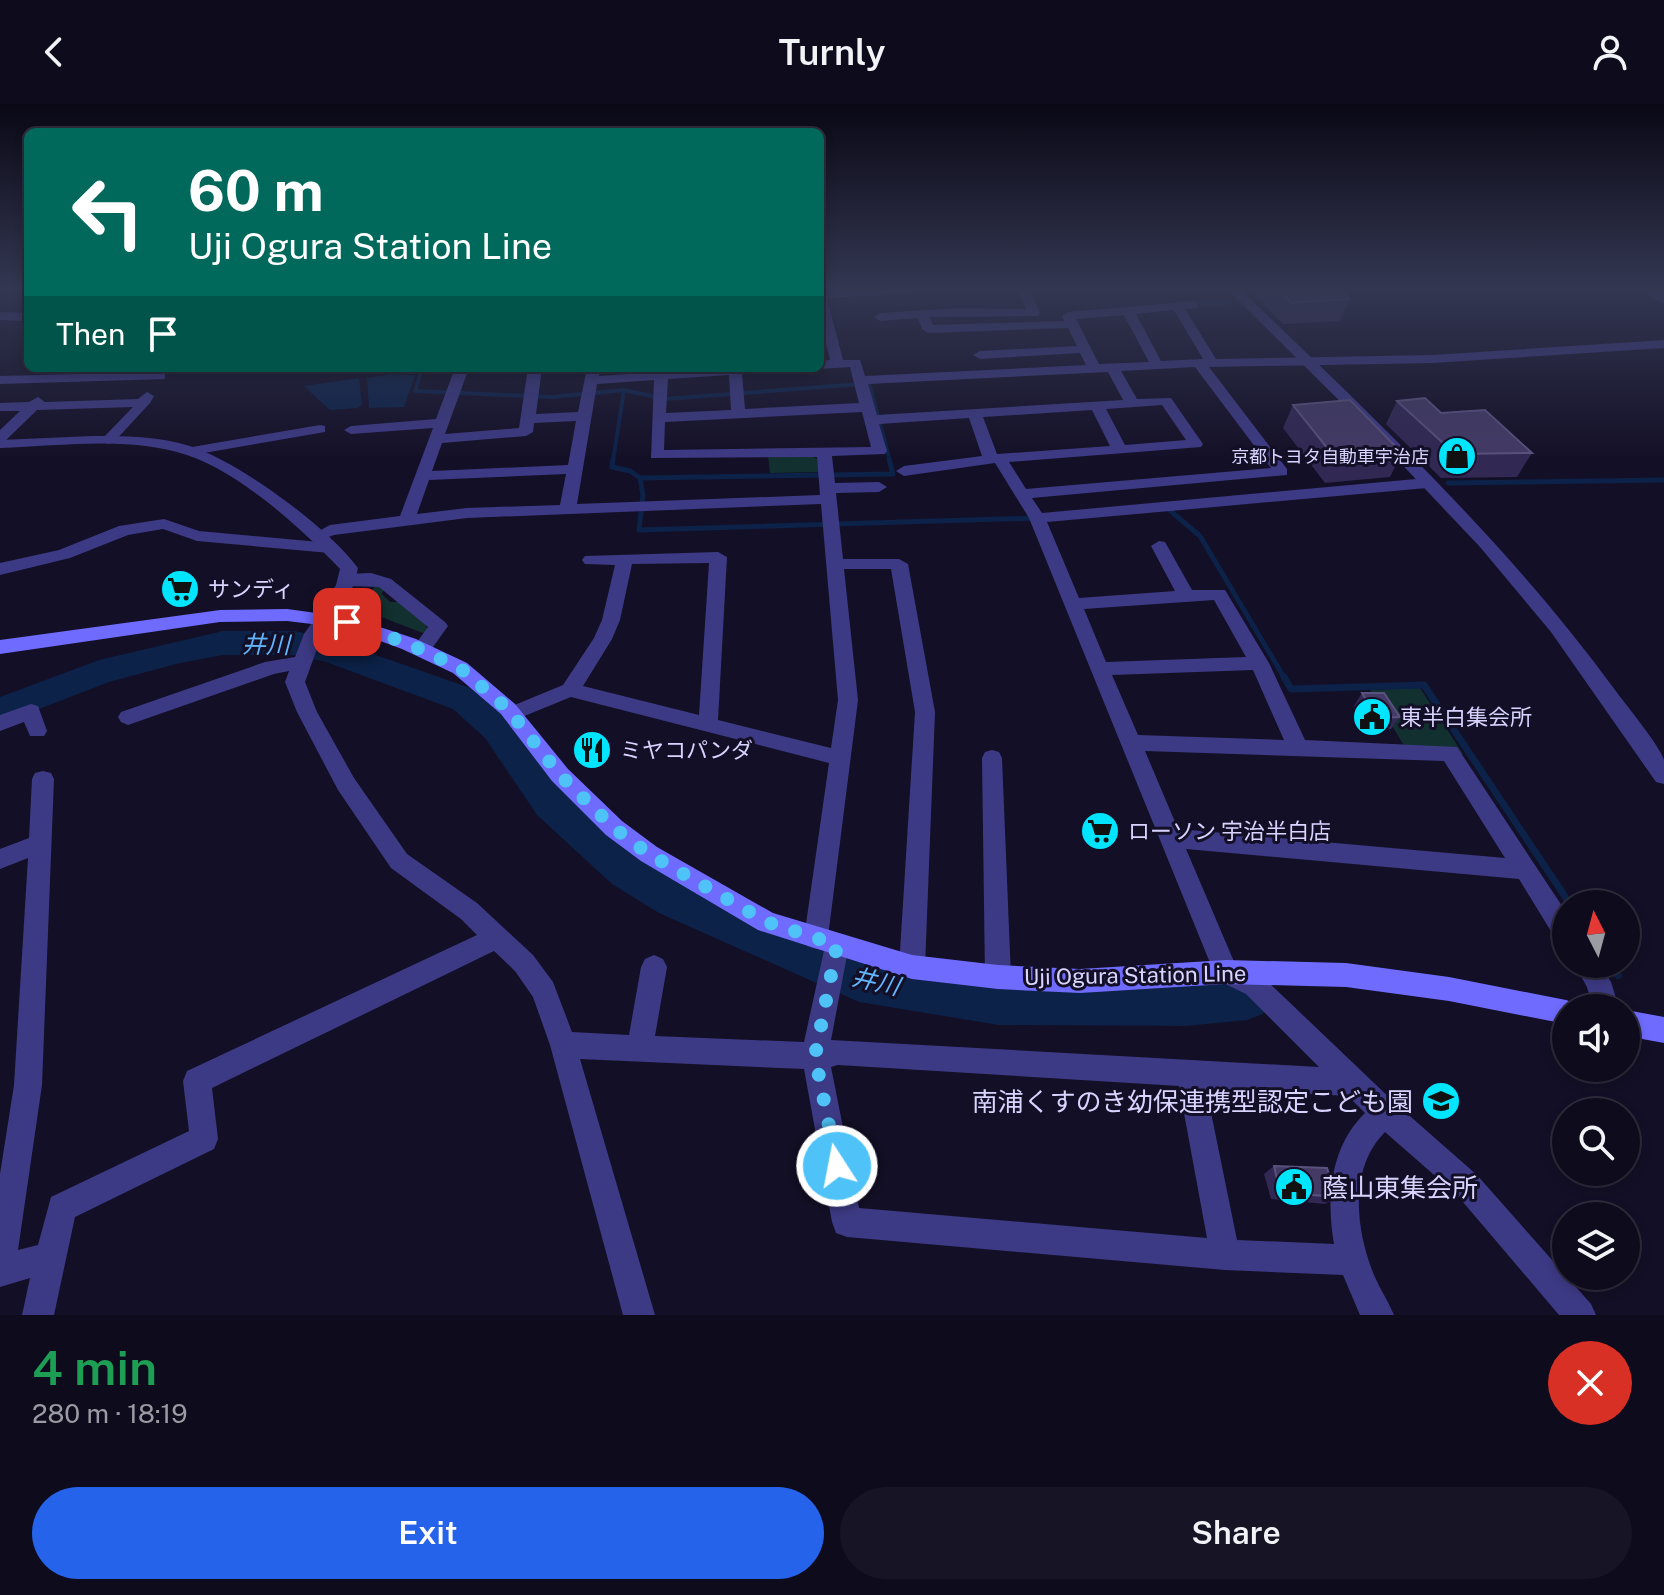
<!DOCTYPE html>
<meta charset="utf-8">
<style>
:root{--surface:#0e0b1c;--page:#171425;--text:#f1f3f6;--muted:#9b9ba3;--line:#2e2b3b;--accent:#2563eb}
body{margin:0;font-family:"Public Sans","Noto Sans JP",sans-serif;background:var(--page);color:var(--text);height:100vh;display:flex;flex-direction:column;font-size:30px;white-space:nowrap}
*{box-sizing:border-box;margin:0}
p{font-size:26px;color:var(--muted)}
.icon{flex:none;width:44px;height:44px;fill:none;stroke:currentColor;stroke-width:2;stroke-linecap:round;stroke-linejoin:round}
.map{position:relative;height:1211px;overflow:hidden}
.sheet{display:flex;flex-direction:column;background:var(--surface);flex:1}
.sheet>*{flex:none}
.guide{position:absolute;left:24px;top:24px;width:800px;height:244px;border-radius:12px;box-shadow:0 4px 12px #0003,0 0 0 2px var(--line);background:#00695c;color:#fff;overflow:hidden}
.needle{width:52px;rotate:354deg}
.buttons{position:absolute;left:1552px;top:786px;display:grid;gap:16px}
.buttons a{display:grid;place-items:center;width:88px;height:88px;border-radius:50%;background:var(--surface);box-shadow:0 4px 12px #0003,0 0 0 2px var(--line);font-size:40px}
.pin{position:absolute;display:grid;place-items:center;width:68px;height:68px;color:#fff;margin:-34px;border-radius:16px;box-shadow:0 4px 12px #0006}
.me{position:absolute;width:88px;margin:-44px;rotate:349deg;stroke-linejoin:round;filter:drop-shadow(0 0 6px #0008)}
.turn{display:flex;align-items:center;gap:28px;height:168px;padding:0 32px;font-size:36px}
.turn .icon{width:104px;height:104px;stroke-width:2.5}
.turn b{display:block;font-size:56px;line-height:68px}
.then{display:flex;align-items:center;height:76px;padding:0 32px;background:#0003;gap:16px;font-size:30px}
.round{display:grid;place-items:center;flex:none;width:84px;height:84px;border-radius:42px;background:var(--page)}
.head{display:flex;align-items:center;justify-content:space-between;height:136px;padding:0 32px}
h1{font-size:48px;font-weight:600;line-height:60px;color:#1e9e55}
.cta{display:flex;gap:16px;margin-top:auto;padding:16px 32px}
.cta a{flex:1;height:92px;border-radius:48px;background:var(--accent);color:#fff;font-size:32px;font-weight:600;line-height:92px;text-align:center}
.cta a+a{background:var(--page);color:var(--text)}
header{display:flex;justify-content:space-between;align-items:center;height:104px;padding:0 32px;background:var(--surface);font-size:36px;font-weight:600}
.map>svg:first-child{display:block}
</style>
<header><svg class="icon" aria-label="back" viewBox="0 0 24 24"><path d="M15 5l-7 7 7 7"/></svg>Turnly<svg class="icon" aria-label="person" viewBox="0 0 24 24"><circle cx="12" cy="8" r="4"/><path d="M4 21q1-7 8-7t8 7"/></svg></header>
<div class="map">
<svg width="1664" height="1211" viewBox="0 0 1664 1211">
<rect width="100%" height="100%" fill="#130f26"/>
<g fill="#12302f">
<path d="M810,351L817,355L819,368L770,369L768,352Z"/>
<path d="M376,480L384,484L382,490L390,498H401L426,518L427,527L423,529L368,508L364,500Z"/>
<path d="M1420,584L1463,650L1408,648L1370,586Z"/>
</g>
<g fill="#0c2248">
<path d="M391,270L415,271L404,303L369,304L367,274Z"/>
<path d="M359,274L362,301L358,304L330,306L304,282Z"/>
</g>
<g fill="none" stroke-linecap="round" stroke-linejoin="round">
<g stroke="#0c2248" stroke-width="4">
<path d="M1190,200L1231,199"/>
<path d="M422,264L415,287L552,293L624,286L665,295L861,280"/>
<path d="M869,279L890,357"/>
<path d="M613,357L624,286"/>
</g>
<g stroke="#0c2248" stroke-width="5">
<path d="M613,355L612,363L630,367L640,374L643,391L639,426L1037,414"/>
<path d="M640,374L893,370L889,355"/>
<path d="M1448,379L1663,376"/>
<path d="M1166,403L1200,432L1285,575"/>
</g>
<path stroke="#0c2248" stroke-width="7" d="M1284,573L1291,585L1424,581L1570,800"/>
<path stroke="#0c2248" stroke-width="8" d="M1610,860L1618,871"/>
<path fill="#0c2248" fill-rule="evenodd" d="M223,527H295L333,536L479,587L511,614L565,689L642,754L689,783L861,856L999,877L1186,878L1247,872L1263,878L1270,894L1263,910L1247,916L1186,922L999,921L859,898L659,809L612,780L537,711L485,634L453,605L326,558L295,551H223L180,559L109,578L0,620V593L99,556Z"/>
<g fill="#3d3a85" fill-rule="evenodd">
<path d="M836,186H912L906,190L827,194L843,256H860L865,272L1086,261L1080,249L980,255L973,251L980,247L1077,242L1068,224L928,229L922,225L918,214L880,217L874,213L880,209L959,204L1026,205L1018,186H1030L1040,209L1038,212L930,213L933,221L1064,217L1062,212L1068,208L1194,197L1198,198V204L1185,205L1216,255L1432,251L1664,236V244L1432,259L1209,263L1287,365V371L1032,394L1042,409L1427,374L1435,379L1427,384L1047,418L1079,494L1175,487L1151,442L1159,437L1165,438L1192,486H1225L1269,559L1305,636L1457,643L1566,808V840L1557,837L1519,775L1186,745L1235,860L1264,874L1395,999L1477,1071L1591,1200L1596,1211H1559L1457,1091L1385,1028C1348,1065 1356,1127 1374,1171C1380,1185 1388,1197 1394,1211H1360L1343,1171L1225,1166L847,1133L836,1129L832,1118L804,965L580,955L655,1211H623L550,941L533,893L515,867L494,847L212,984L218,1035L214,1045L75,1113L54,1211H22L30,1174L0,1183V1070L14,981L28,754L0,765V745L29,734L32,675L35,669L43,667L51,669L54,675L42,981L18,1146L38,1141L51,1093L189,1027L183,977L187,967L477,831L461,815L391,764L338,686L297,608L285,578L289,567L274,570L128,621L121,618L118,613L121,608L265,558L295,553L304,530L318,510L324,508L333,514L322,531L305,578L317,608L354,674L407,750L477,799L533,851L553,878L572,928L629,931L641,863L645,855L654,851L663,855L667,863L655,932L804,938L825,842L816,845L807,842L804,834L829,659L571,593L512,617L505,615L502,610L505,605L563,581L594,534L602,516L615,461L585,460L582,456L585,452L718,448L727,453L718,616L831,644L838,596L821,400L467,414L334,431L318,437L310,432L330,421L400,412L433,324L351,330L344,326L351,322L436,315L455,264H469L445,330L519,324L528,264H542L536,310L578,308L587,264H599V272L716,264H786L779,268L742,270L745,305L859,299L850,263L820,265L816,264H820V257L830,256L820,216V187ZM1174,206L1203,255L1161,257L1136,210ZM1124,211L1149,258L1099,260L1076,215ZM1195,263L1271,364L1026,385L1009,358L1201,343L1203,340L1171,294L1137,295L1121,267ZM1108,268L1123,296L877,311L868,280ZM729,271L731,306L666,309L668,275ZM654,276L651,354L817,353L820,391L577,400L597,280ZM1162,301L1186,336L1125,341L1106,305ZM1092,306L1110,342L997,350L983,313ZM862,308L871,343L664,346L665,318ZM969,314L982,352L904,362L896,367L904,372L995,359L1029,414L1217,876L1246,890L1319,963L831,936L849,841L846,833L837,830L828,833L858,596L844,465H891L915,608L899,863L903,871L912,875L921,871L925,863L935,608L908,460L899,455H843L836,389L879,388L887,383L879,378L835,379L832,352L885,350L887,347L879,320ZM576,317L568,361L432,367L442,339L526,332L533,328L534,319ZM566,370L560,401L467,404L417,410L429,376ZM709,459L699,611L583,582L612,535L620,516L632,460ZM1214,496L1246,553L1106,558L1084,505ZM1253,566L1284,636L1138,631L1112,571ZM1145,647L1444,657L1505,754L1178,725ZM838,961L1179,982L1207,1134L859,1104L831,963ZM1206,984L1348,992L1365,1009C1330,1043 1326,1094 1334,1140L1237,1136Z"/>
<path d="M0,208L28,209V217L0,216Z"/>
<path d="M160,268L165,269V275L0,280V272Z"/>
<path d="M147,288L154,292L150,299L113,339L108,340L101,336L133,303L37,306L5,337L0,338V326L20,307H0V299L29,298L38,293L45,298L138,295Z"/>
<path d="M320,321L325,322V328L192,351L185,347L192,343Z"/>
<path d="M164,415L199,427L330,439L338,444L330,449L197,437L163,425L128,431L70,454L0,471V459L59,446L119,422Z"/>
<path d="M371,469L391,475L445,518L448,522L428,550L421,552L412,545L428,523L379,483L346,482L337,476L346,470Z"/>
<path d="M31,600L38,602L47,627L44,632H30L24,618L0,627V611Z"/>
<path d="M992,646L999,648L1002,654L1011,873L1007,881L998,885L989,881L985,873L982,654L985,648Z"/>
<path d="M1574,860H1600L1611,878L1619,904H1593L1587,883Z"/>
</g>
<g fill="#3d3a85" fill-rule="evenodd">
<path d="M1228,186H1241C1373,313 1507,438 1615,586C1626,601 1660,642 1664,656C1664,663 1664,673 1664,680L1656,678L1551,528L1480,443L1375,332Z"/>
<path d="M1642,186H1657L1664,191V200Z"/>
<path d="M92,332C124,332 159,332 190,342C239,358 327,422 358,464L354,481L330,518L324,520L315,514L336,481L340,465C300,423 235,363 177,348C121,333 58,342 0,344V336Z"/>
</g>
<g fill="#6f6bff" fill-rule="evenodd">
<path d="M287,505L353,514L416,535L467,559L515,600L568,665L622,717L657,743L773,809L912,851L998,861L1080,865L1226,856L1346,859L1449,873L1566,896L1575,899L1577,904H1566V920L1449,897L1346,883L1226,880L1080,889L998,885L912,875L758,826L641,757L606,731L552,677L501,610L453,569L402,545L345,524L287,517L220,518L0,550V536L220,506Z"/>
<path d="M1626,906L1664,913V939L1626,932Z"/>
</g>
</g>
<g fill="#312854">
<path d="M1250,186H1339L1349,195L1340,217L1283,220Z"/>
<path d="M1397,297L1532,349L1517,373L1441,374L1386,320Z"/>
<path d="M1293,301L1402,349L1390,373L1325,379L1283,324Z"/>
<path d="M1362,589L1400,613L1391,625L1368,626L1354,602Z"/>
<path d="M1274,1062L1336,1093L1325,1100L1271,1095L1264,1070Z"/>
</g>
<g fill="#433a66" stroke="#5a527e" stroke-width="2">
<path d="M1279,186H1339L1349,195L1291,199Z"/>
<path d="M1425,294L1441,309L1485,306L1532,349L1455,350L1397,297Z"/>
<path d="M1350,296L1402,349L1336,355L1293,301Z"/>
<path d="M1362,589H1384L1400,613L1376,614Z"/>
<path d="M1274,1062L1327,1064L1336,1093L1280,1088Z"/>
</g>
<linearGradient id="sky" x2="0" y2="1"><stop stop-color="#0a0815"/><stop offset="0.52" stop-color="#333752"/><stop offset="1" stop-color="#333752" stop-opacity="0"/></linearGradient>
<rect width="1664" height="356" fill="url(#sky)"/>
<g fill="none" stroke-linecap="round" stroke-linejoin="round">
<path stroke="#4fc3f7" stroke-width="14" stroke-dasharray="0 25.2" d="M347,518L409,540L460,564L508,605L560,671L614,724L649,750L767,818L837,841L815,952L837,1062"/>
</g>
<defs>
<g id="shop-disc" transform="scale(2)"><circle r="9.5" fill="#00e5ff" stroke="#130f26"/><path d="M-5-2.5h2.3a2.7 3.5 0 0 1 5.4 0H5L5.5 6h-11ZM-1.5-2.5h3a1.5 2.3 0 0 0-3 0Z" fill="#111"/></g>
<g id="supermarket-disc" transform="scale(2)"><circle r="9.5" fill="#00e5ff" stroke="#130f26"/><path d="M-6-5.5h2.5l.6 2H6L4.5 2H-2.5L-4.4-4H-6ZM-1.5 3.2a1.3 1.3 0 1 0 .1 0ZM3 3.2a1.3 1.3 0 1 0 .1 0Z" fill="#111"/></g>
<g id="civic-disc" transform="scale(2)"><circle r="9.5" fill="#00e5ff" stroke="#130f26"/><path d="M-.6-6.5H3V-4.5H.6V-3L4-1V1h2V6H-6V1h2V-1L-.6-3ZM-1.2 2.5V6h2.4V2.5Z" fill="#111"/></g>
<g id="restaurant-disc" transform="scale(2)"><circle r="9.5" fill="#00e5ff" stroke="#130f26"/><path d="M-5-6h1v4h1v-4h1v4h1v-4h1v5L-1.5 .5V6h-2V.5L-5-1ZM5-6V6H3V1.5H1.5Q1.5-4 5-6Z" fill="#111"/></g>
<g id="school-disc" transform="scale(2)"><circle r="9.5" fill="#00e5ff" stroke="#130f26"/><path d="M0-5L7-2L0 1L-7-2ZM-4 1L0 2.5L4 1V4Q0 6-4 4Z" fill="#111"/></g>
</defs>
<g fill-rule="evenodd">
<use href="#shop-disc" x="1457" y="352"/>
<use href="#supermarket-disc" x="180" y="485"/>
<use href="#civic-disc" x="1372" y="613"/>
<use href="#restaurant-disc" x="592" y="646"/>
<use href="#supermarket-disc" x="1100" y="727"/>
<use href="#school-disc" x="1441" y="997"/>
<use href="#civic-disc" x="1294" y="1083"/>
</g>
<g text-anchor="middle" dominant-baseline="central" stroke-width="6" stroke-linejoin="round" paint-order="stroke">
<g font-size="18" fill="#d9d4ff" stroke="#130f26" text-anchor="end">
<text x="1429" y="352">京都トヨタ自動車宇治店</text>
</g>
<g font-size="22" fill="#d9d4ff" stroke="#130f26" text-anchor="start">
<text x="208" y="485">サンディ</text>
<text x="1400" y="613">東半白集会所</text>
<text x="620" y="646">ミヤコパンダ</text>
<text x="1128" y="727">ローソン 宇治半白店</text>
</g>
<g font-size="22" fill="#d9d4ff" stroke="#130f26">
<text transform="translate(1135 871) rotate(-1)">Uji Ogura Station Line</text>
</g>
<g font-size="24" font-style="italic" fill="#62b6ff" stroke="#130f26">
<text transform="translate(266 540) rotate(1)">井川</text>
<text transform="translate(876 877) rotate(13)">井川</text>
</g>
<g font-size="26" fill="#d9d4ff" stroke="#130f26" text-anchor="end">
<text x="1413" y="997">南浦くすのき幼保連携型認定こども園</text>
<text x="1322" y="1083" text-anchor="start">蔭山東集会所</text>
</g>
</g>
</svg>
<div class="buttons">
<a><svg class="needle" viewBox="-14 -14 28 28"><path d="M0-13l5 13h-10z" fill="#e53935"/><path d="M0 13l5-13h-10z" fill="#9b9ba3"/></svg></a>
<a><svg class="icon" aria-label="sound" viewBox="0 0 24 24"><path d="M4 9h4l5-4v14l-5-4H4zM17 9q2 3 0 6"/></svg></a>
<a><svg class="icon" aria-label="search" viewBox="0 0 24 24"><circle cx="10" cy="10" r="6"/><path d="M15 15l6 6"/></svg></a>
<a><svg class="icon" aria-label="layers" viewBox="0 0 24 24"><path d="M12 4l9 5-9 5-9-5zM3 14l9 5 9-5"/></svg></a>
</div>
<div class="pin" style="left:347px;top:518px;background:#d93025"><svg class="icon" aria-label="arrive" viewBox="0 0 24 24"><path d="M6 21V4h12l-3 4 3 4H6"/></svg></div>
<svg class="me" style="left:837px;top:1062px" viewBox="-20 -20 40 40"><circle r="17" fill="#4fc3f7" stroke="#fff" stroke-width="3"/><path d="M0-11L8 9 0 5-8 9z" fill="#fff"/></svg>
<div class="guide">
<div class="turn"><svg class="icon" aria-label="left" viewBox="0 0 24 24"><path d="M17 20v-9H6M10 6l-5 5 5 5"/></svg><div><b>60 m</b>Uji Ogura Station Line</div></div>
<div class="then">Then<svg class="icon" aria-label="arrive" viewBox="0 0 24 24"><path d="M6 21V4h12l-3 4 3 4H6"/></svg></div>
</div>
</div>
<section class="sheet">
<div class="head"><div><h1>4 min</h1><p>280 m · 18:19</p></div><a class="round" style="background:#d93025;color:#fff"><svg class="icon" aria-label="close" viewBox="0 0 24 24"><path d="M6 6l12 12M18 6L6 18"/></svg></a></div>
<div class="cta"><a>Exit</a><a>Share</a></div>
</section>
